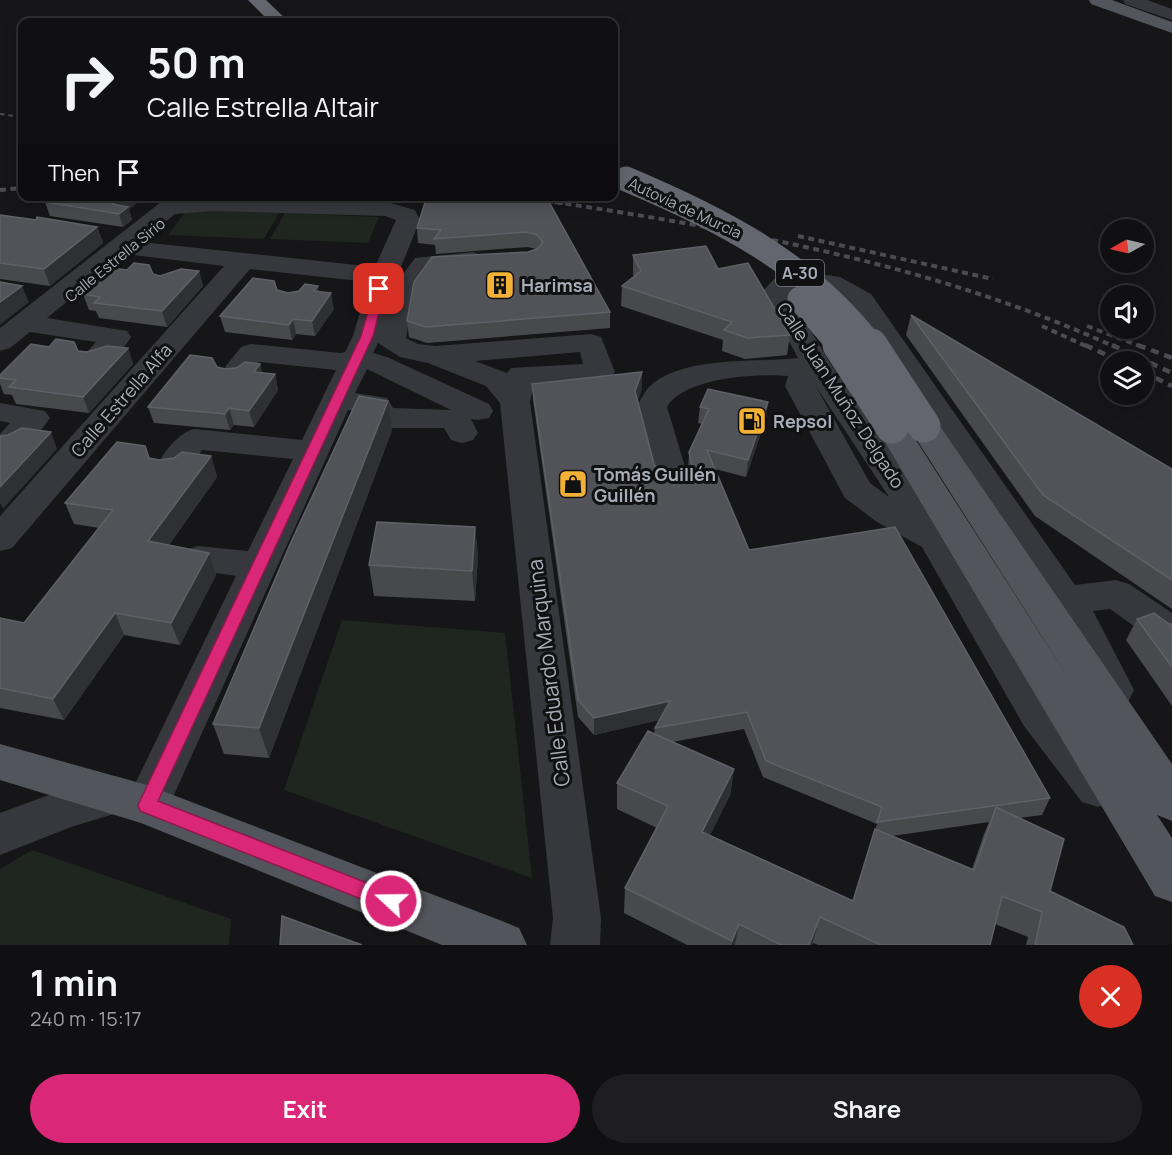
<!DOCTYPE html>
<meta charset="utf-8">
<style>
:root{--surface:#101012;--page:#1e1e20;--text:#f1f3f6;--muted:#9c9d9f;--line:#303032;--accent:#db2777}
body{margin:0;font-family:Manrope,sans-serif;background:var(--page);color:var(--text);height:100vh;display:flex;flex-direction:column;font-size:22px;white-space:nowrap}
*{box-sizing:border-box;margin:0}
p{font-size:20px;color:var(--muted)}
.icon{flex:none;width:33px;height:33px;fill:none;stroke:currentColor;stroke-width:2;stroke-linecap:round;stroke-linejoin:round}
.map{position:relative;height:945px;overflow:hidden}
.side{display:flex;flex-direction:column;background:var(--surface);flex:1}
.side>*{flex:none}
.top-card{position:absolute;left:18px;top:18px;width:600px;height:183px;border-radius:12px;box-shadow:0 3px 15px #0003,0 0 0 2px var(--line);background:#101012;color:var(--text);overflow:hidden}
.needle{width:39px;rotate:262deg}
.tools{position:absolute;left:1100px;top:219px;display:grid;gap:12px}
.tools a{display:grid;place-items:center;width:54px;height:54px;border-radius:50%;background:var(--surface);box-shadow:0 3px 15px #0003,0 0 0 2px var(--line);font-size:30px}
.pin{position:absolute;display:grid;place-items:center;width:51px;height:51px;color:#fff;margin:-26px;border-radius:12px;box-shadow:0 3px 9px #0006}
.me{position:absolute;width:66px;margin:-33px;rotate:291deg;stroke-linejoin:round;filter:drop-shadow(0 0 4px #0008)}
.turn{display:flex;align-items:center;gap:21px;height:126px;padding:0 30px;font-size:27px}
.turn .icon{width:78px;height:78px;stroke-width:2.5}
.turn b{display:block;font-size:42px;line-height:51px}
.then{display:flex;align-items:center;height:57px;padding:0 30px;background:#0003;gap:12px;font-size:22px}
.round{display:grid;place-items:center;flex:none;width:63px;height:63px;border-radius:32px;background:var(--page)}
.headline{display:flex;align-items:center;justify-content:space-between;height:102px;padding:0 30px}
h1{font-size:36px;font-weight:700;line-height:45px}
.primary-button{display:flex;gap:12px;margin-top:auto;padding:12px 30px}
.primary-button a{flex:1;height:69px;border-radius:36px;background:var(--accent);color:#fff;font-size:24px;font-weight:700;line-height:69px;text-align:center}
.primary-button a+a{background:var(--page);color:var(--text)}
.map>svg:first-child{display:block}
</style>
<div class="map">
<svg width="1172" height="945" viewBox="0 0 1172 945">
<rect width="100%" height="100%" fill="#161618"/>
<g fill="#1e261f">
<path d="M187,210L279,213L264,239L168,235Z"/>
<path d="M285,213L379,217L368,243L270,239Z"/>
<path d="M342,620L505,633L532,878L284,790Z"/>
<path d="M32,850L231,919L229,945H0V869Z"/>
</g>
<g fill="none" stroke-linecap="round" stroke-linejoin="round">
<g fill="#37383d" fill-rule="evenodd">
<path d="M1123,0H1147L1172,9V20L1125,4Z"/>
<path d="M213,197L387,202L415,210L420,220L392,289L415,258L473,252L482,255L486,260L482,265L432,270L414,296L406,338L418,344L435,346L591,334L601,337L615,372L610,378L534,383L530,402L601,918L600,945H550L553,918L500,403L486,386L428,363L400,357L378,343L373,353L387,357L489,404L493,411L489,418L478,420L471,419L478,433L473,440L462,443L451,440L444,428H387L371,423L365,413L348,410L163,819L147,825L131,819L127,810L71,827L0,855V813L68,788L116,776L132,781L134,786L236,576L185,568L180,559L185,550L198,546L248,551L293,459L202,450C189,468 184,485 158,478L154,470C163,454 176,434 194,429L302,440L336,370L259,362C247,377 242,387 223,382L218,376L241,347L251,344L341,353L345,352L353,336L369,282L250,269L12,548L0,551V516L224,266L125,254L47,318L127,331L131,337C120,354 107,370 86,365L81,359L96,342L30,332L10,348L0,351V328L161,202ZM213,211L385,216L396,220L375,267L141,242L175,214ZM580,352L583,364L511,368L507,373L475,361ZM367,369L451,410L393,408L387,398L355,393Z"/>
<path d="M806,272L840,277L871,294L1075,585L1116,580L1129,584L1172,613V648L1158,643L1110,609L1093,611L1134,690L1128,702L1114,706L1100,702L1079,664L1069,636L851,305C835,292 808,278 789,294L830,363L948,531L1054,702L1114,774L1120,788L1114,802L1098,807L1082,802L1024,726L922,547L877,522L845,498L785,386L788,376C758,373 683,378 667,407L689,480L684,488L672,491L660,488L655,480L637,407C640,401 644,392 649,387C683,355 756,363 798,358L762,292L774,279ZM815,385L889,497L870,483Z"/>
<path d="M0,403L45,411L50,418C38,435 22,455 0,450V434L10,423L0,421Z"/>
</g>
<g fill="#53555c" fill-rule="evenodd">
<path d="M1089,0H1112L1172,22V33L1091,4Z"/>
<path d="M924,416L935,419L1172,764V821L1157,815L1172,838V902L1155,896L876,427L881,420L892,417L903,420L1071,682L908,426L913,419Z"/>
<path d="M0,744L147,785L502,921L519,928L527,945H442L141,823L0,780Z"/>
</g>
<path fill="#63666e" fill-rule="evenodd" d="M248,0H266L289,22H270Z"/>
<path stroke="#4a4c52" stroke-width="2" stroke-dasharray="4.5 4" stroke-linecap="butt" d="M0,114L22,117"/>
<g stroke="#4a4c52" stroke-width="4" stroke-dasharray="6 4.5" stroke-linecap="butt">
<path d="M0,190L22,188"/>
<path d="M506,196L563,203"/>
<path d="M555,202C745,231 939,266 1115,347"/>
<path d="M798,236L993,279"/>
<path d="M1042,326L1088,347"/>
<path d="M1087,326L1142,347"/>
</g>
<g stroke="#4a4c52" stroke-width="4.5" stroke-dasharray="8 6" stroke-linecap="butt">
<path d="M1085,345L1122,362"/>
<path d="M1112,345L1172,373"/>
<path d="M1138,345L1172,358"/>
<path d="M1143,372L1172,386"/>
</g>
<g stroke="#63666e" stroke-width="25">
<path d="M626,179C719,218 810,264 872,347"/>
<path d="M800,299L841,347"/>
</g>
<g stroke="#63666e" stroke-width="33">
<path d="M839,345L892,427"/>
<path d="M871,345L924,426"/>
</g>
</g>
<g fill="#47494d" fill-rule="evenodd">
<path d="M142,199L129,209L132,220L123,227L50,216L45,202Z"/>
<path d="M549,202L610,312V328L427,343L409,337L407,321L528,252L536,249L528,247L436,254L435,245L418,243L417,228Z"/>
<path d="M0,215L36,220L97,227L103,243L50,286L0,279Z"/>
<path d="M633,255L718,269L790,335L787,355L745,359L722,351L723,340L621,306L622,286L634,277L633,274Z"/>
<path d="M199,271L203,286L167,327L99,318L96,311L89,310L83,294L153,274L160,276Z"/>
<path d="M277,290L288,293L320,292L334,309L315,336L296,334L292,340L225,332L220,316Z"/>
<path d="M911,315L1172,469V609L1035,516L906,335Z"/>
<path d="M128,348L133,364L89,413L16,404L12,395L4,394L0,384V375L78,351L87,352Z"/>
<path d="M260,364L262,373L275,374L278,390L254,427L234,425L230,430L154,423L148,407L217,367L225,369Z"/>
<path d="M642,372V388L638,400L654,464L660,474L674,485L688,471L689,452L702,424L698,423L700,407L768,402L766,418L746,477L715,469L749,550L1050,798L1042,815L1019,818L1050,891L1133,945H1026L1028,937L995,924L990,945H818L813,943L812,945H687L624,913L625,888L657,828L617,809V783L654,734L655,728L659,720L594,735L578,717L533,400L532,384ZM744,729L763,777L877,824L853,901L710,835L730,795L734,769L672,742ZM989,822L984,834L972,869L892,836Z"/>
<path d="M392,430L269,758L224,754L213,724Z"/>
<path d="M211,456L217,477L169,545L209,553L216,575L180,645L124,635L64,720L0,708V618L24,623L99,528L74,524L65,503L149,458L159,460Z"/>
<path d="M475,527L478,557L475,601L374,596L369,565Z"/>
<path d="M1137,619L1172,624V706L1126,640Z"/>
</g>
<g fill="#2f3033">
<path d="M124,196H141L142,199L129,209L132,220L123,227L119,214L113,204Z"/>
<path d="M97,227L103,243L50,286L44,269Z"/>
<path d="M199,271L203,286L167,327L162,311Z"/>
<path d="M22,286L29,302L0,325V302Z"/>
<path d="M318,286L321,301L314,291Z"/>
<path d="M331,293L334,309L315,336L312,321Z"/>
<path d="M293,319L296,334L292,340L289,325Z"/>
<path d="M128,348L133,364L89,413L83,397Z"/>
<path d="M260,364L264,380L254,372Z"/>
<path d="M642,372V388L635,408V391Z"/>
<path d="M275,374L278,390L254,427L249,411Z"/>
<path d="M388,401L392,430L269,758L259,728Z"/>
<path d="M768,402L766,418L746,477L748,460Z"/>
<path d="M229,408L234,425L230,430L225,414Z"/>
<path d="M51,432L57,449L3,509L0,503V487Z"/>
<path d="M211,456L217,477L156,563L148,541Z"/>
<path d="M475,527L478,557L475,601L472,571Z"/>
<path d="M209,553L216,575L180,645L171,623Z"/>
<path d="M115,613L124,635L64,720L53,699Z"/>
<path d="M670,701L669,718L594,735V718Z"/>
<path d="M734,769L730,795L699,858L702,832Z"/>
<path d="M820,917L812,945H809Z"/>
<path d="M739,924L735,945H732V941Z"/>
</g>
<g fill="#525359" stroke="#5f6168" stroke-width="1.5">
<path d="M48,196H124L113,204L128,207L119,214L45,202Z"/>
<path d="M427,196H497L549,202L610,312L426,327L407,321L414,282L432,257L528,252L537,249L543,242L537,235L527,232L434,239L441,230L417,228Z"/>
<path d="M0,215L36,220L37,217L97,227L44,269L0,263Z"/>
<path d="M706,246L718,269L748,263L790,335L747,338L724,330L732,322L622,286L641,271L633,255Z"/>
<path d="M134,263L149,265L153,274L160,276L181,269L199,271L162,311L94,303L100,297L83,294L111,268L127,270Z"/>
<path d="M253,278L274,281L277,290L288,293L299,291L305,284L318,286L314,291L331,293L312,321L293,319L289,325L220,316Z"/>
<path d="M0,282L22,286L0,302Z"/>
<path d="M911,315L1172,469V580L1043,495Z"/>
<path d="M56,339L74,342L78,351L87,352L107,346L128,348L83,397L9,387L16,380L0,378V375L31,344L49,347Z"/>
<path d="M190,355L212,358L217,367L225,369L236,368L245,362L260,364L254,372L275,374L249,411L229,408L225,414L148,407Z"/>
<path d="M642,372L635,391L654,464L660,474L671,476L674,485L678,475L687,473L692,465L689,452L709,409L700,407L708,389L768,402L748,460L707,450L749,550L895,527L1050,798L877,822L882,807L766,761L747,712L655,728L670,701L594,718L578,700L532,384Z"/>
<path d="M359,396L388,401L259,728L213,724L291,542Z"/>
<path d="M22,428L51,432L0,487V436L8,435Z"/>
<path d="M117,442L145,446L149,458L159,460L174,458L182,452L211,456L148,541L209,553L171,623L115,613L53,699L0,688V618L24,623L113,510L65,503Z"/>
<path d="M377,522L475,527L472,571L369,565Z"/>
<path d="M1154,613L1169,624H1172V667L1137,619Z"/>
<path d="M648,731L734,769L702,832L853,901L875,829L974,870L996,807L1064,839L1050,891L1124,927L1133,945H1035L1042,912L1002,896L990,945H881L820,917L809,945H781L739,924L732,941L625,888L668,806L617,783Z"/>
<path d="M282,916L362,945H280Z"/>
</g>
<path fill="#db2777" stroke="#8e194d" stroke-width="1.5" d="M375,287L385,289L373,336L158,801L398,895L401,901L398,908L391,911L140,811L138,805L361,336Z"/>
<defs>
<g id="building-square" transform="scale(1.5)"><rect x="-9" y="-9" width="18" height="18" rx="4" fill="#f2b134" stroke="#111113"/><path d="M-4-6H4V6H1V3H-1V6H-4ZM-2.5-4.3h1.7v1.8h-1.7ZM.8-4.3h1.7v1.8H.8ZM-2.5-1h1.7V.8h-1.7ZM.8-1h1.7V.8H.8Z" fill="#111"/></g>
<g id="fuel-square" transform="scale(1.5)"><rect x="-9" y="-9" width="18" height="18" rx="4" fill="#f2b134" stroke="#111113"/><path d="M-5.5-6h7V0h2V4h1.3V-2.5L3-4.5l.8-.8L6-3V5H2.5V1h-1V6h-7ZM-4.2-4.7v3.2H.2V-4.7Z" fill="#111"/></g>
<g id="shop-square" transform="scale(1.5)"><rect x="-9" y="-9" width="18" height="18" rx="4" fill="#f2b134" stroke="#111113"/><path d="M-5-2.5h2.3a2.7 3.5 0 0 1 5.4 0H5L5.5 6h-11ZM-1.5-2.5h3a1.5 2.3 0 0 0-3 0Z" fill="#111"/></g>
</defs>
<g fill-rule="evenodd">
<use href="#building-square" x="500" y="285"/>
<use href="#fuel-square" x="752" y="421"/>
<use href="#shop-square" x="573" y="484"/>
</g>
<g text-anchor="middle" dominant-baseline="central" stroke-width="6" stroke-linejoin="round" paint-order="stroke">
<g font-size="15" fill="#a8adb8" stroke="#111113">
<text transform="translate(685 208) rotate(25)">Autovía de Murcia</text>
<text transform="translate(115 260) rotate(-39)">Calle Estrella Sirio</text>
</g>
<rect fill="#111113" stroke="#7b7e86" stroke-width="1.5" x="776" y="260" width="48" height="26" rx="4.5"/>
<g font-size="16" font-weight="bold" fill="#a8adb8">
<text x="800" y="273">A-30</text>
</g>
<g font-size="18" font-weight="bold" fill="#a8adb8" stroke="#111113" text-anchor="start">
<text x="521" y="285">Harimsa</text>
<text x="773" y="421">Repsol</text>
<text x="594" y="474">Tomás Guillén<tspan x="594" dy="21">Guillén</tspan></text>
</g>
<g font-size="18" fill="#a8adb8" stroke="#111113">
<text transform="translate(841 395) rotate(57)">Calle Juan Muñoz Delgado</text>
<text transform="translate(121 400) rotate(-49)">Calle Estrella Alfa</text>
</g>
<g font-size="21" fill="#a8adb8" stroke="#111113">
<text transform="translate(548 673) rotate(-97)">Calle Eduardo Marquina</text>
</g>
</g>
</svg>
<div class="tools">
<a><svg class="needle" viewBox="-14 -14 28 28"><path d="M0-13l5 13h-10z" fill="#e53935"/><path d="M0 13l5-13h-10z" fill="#9c9d9f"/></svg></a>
<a><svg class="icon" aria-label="sound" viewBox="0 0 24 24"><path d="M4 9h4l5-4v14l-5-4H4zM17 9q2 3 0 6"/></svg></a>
<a><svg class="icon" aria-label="layers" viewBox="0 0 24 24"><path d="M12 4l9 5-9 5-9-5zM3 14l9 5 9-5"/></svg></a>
</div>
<div class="pin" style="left:379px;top:289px;background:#d93025"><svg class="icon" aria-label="arrive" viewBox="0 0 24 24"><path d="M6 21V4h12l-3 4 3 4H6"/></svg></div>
<svg class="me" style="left:391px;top:901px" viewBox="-20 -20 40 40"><circle r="17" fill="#db2777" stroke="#fff" stroke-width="3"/><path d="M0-11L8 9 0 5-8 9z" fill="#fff"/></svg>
<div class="top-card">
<div class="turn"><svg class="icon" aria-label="right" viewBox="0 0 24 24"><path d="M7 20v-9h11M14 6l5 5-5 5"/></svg><div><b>50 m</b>Calle Estrella Altair</div></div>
<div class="then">Then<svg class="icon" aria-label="arrive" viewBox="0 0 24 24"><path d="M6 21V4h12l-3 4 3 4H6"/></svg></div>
</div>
</div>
<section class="side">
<div class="headline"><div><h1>1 min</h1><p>240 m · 15:17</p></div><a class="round" style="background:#d93025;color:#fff"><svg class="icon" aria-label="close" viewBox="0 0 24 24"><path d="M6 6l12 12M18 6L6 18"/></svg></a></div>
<div class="primary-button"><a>Exit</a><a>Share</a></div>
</section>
